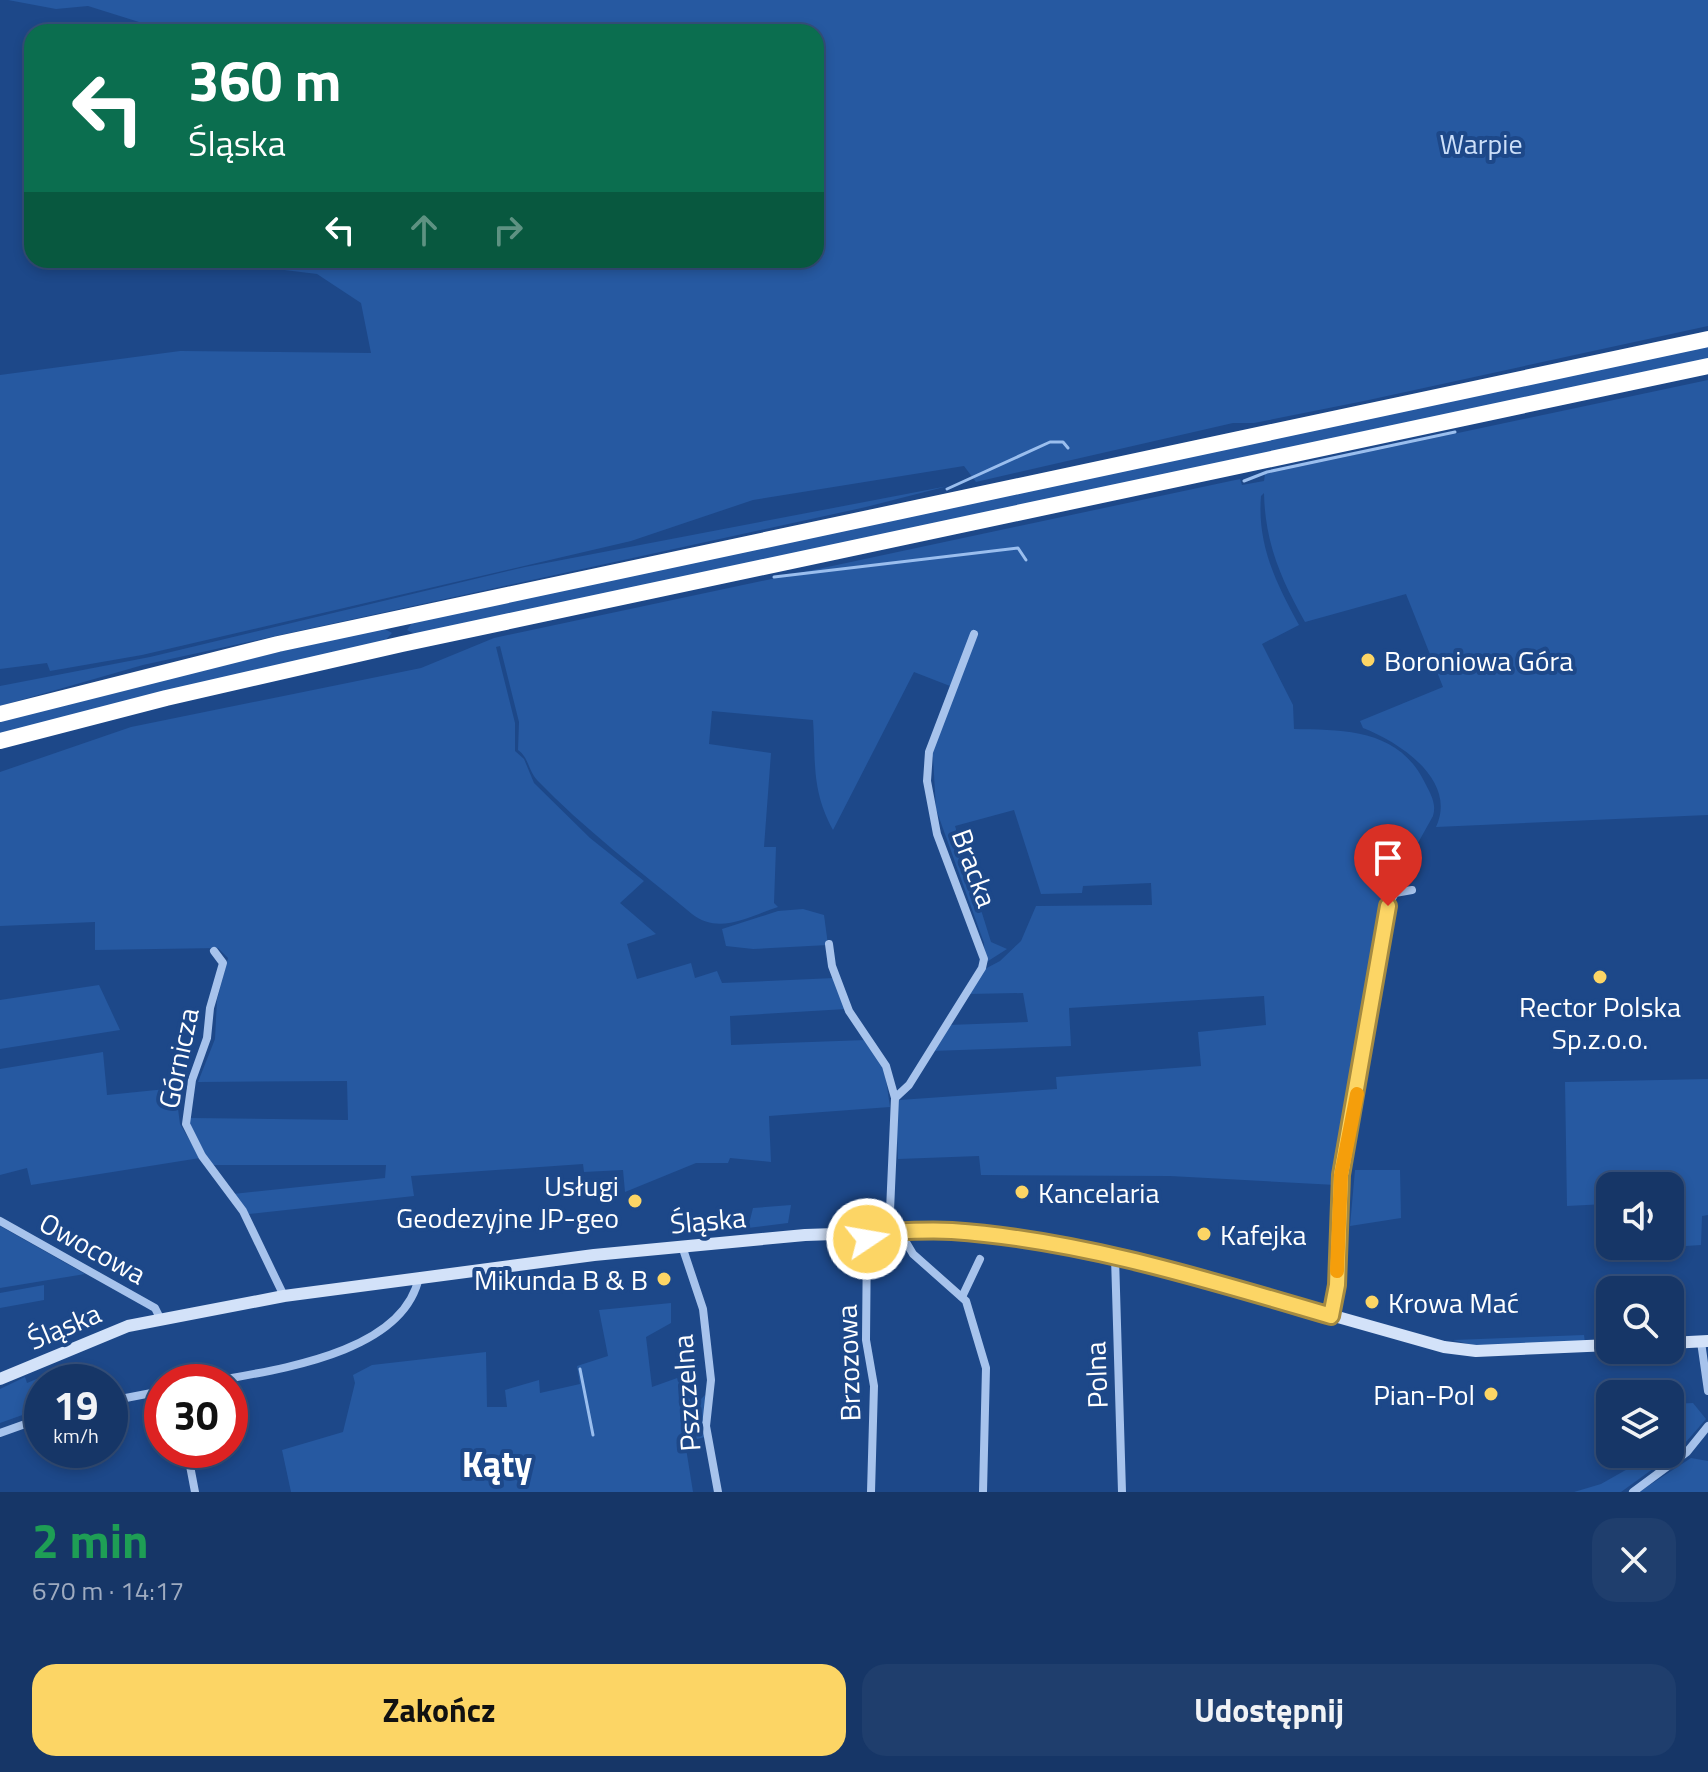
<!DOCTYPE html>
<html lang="pl">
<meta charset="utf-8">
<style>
:root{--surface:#163667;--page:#1f3e6d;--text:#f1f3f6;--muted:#9eabc0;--line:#35507b;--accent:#fcd565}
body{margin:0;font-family:"Titillium Web",sans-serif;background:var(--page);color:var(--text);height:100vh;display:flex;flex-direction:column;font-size:30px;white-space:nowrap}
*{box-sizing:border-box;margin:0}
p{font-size:26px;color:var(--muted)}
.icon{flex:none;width:44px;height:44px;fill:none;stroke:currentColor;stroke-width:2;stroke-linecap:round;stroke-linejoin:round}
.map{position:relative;height:1492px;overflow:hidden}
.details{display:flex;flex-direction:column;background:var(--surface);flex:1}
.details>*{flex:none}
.guide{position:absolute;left:24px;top:24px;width:800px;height:244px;border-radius:24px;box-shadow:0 4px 12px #0003,0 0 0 2px var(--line);background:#0b6e4f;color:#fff;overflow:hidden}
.fabs{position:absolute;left:1596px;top:1172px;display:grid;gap:16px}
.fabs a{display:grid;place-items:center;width:88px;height:88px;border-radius:16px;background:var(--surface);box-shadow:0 4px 12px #0003,0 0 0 2px var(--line);font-size:40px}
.speed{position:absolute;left:24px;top:1364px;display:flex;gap:16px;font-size:40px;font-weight:700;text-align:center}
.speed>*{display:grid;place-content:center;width:104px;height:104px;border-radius:50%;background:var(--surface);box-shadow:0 4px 12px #0003,0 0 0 2px var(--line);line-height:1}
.speed small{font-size:20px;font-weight:400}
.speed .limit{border:12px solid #d22;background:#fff;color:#111}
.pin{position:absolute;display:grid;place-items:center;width:68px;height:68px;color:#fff;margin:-82px -34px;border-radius:50% 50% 50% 0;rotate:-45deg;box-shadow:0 0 8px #0007}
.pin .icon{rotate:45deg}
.me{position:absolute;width:88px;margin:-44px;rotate:78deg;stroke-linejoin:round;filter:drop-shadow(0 0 6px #0008)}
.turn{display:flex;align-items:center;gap:28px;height:168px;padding:0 32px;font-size:36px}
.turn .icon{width:104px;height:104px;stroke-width:2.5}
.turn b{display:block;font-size:56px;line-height:68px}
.lanes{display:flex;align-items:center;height:76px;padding:0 32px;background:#0003;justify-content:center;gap:40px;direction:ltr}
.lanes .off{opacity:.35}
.round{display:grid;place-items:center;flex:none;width:84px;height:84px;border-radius:24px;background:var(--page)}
.summary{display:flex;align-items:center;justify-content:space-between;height:136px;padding:0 32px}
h1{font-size:48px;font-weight:700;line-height:60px;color:#1e9e55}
.cta{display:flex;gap:16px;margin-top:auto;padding:16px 32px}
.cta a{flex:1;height:92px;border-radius:24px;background:var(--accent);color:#111;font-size:32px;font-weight:700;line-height:92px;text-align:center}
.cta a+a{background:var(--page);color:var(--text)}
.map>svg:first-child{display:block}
</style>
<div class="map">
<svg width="1708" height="1492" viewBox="0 0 1708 1492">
<rect width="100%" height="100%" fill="#1d4889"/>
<g fill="#2659a1" fill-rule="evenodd">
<path d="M8,0H1708V326L1364,401L1254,423H1233L976,482L964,466L753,500L631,541L142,655L50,671L47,663L0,669V375L180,351L371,353L361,303L317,274L202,260H816V32H171L88,6L56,9Z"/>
<path d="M1708,346V360L417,635L407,630L413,621Z"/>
<path d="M1708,380V815L1436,827C1458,780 1399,742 1363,728L1360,721L1443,687L1406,594L1305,622C1281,579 1265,543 1264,493L1261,496C1257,545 1276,583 1299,625L1262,644L1293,705L1294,729C1344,730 1398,729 1424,781C1430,793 1437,803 1433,816L1385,902L1336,1185L1170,1176L981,1175L979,1156L898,1159L896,1110L899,1100L1057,1089L1056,1077L1201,1066L1198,1032L1266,1025L1264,996L1069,1008L1071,1046L931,1051L948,1025L1028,1022L1023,993L967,994L983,970L1000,961L1021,941L1036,906L1152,905L1151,883L1083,886L1082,893L1041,894L1014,810L955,826L991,942L1007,949L985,963L984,943L936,809L933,757L926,752L950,686L914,672L833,830C811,789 816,763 813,720L712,711L709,744L771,753L764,847H776L774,903L778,907C748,917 719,935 692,914C639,870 584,829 537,780C528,770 529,758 518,750L519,722L500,646L496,647L515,723V751L524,759L534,783L590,838L644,881L620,903L656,934L627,944L637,979L691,963L695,978L717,971L722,983L834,978L846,1009L730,1016L731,1045L866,1040L884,1066L890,1107L769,1116L771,1162L730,1158L728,1163H696L625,1192L623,1170L584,1172L583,1164L411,1176L414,1196L249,1214L233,1194L385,1178L386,1165H211L192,1133L189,1118L348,1120L347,1081L198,1082L215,1039L217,1000L228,958L218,948L95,950V922L0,926V772L131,727L421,668L494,638L1240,479L1242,485L1264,481L1265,474Z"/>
<path d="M948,486L866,507L143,665L0,706V686L150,657L525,567Z"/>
<path d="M383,628L392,633L384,642L0,735V721L140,684Z"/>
<path d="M803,909L824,915L828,945L753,949L726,946L722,929L778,911Z"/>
<path d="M99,985L120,1030L0,1049V1000Z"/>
<path d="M103,1052L107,1095L186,1087L177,1101L180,1124L200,1158L31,1185L27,1168L0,1175V1069Z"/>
<path d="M1708,1079V1215L1702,1216L1701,1245L1610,1251L1606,1204L1567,1206L1565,1082ZM1610,1186H1670V1246H1610Z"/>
<path d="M1355,1170H1400L1401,1218L1350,1226Z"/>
<path d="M791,1205L788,1223L748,1228L753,1208Z"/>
<path d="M0,1226L85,1274L0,1288Z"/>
<path d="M44,1285V1300L0,1308V1293Z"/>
<path d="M671,1303V1323L646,1337L652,1387L680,1377L693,1407L705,1395V1437L685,1442L693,1492H291L282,1450L343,1432L355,1383L353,1375L372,1365L486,1352L487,1407H507L505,1390L539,1380L540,1393L580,1384L577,1366L608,1356L599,1310Z"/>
<path d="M1584,1335L1585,1343L1476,1346L1453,1340Z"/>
<path d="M25,1377L27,1383L39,1378L42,1408L0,1423V1389Z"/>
<path d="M1693,1403L1706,1419L1679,1450L1621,1492H1574L1601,1484L1654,1454H1670V1404Z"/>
<path d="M1691,1458L1708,1461V1492H1639Z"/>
</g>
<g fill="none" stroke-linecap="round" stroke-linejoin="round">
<g stroke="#9abeee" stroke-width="3">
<path d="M1244,481L1267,472L1455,432"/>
<path d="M947,489L1050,442H1063L1068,448"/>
<path d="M774,577L1018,548L1026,560"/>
<path d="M580,1369L593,1435"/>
</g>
<g stroke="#a7c3ec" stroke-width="8">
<path d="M829,944L832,966L849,1011L886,1066L895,1098"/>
<path d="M214,951L223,963L210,1008L207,1038L192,1080L186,1124L202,1156L243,1211L284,1296"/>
<path d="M0,1221L155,1308L160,1318"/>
<path d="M900,1232L913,1254L966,1301L986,1368L983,1492"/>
<path d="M867,1233L866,1340L874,1386L871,1492"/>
<path d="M889,1233L895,1098L909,1085L982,968L984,959L937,834L927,781L929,752L974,634"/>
<path d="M682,1246L703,1309L711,1380L706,1426L718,1492"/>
<path d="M1115,1257L1122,1492"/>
<path d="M962,1297L980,1259"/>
<path d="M1331,1316L1337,1285L1341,1175L1388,906L1395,893L1412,890"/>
<path d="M1701,1342L1708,1391"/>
<path d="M210,1382C272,1370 403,1355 419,1277"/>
<path d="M110,1401L162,1391"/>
<path d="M0,1433L42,1418"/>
<path d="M187,1450L195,1492"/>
<path d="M1633,1492L1687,1452L1708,1426"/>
</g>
<g stroke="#d3e2f9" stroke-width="12">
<path d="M1670,1343L1708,1341"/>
<path d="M0,1379L128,1326L284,1296L594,1255L805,1235L926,1231L987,1235L1150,1264L1444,1347L1476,1351L1610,1345"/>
</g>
<g stroke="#fff" stroke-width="16">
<path d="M0,714L278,644L1708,339"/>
<path d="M0,741L166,698L402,644L1708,366"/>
</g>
</g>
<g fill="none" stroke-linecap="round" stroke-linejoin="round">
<g stroke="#a48a42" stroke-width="20">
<path id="route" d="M867,1239V1233C895,1232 924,1229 952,1231C1081,1240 1208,1280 1331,1316L1337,1285L1341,1175L1388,906"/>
</g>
<use href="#route" stroke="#fcd565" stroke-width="14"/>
<path stroke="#f59e0b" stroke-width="14" d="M1337,1271L1341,1175L1357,1094"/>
</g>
<g fill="#fcd565" stroke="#1d4889" stroke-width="3">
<circle cx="1368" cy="660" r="8"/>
<circle cx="1600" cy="977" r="8"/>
<circle cx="1022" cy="1192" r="8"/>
<circle cx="635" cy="1201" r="8"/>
<circle cx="1204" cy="1234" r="8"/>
<circle cx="664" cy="1279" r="8"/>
<circle cx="1372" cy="1302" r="8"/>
<circle cx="1491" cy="1394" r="8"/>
</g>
<g text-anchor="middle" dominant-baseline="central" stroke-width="8" stroke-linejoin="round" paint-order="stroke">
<g font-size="28" fill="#ccdff9" stroke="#1d4889">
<text x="1481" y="143">Warpie</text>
</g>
<g font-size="28" fill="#fff" stroke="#1d4889" text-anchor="start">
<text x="1384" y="660">Boroniowa Góra</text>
<text x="1600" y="1006" text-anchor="middle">Rector Polska<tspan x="1600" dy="32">Sp.z.o.o.</tspan></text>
<text x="619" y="1185" text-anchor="end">Usługi<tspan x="619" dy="32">Geodezyjne JP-geo</tspan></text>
<text x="1038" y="1192">Kancelaria</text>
<text x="1220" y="1234">Kafejka</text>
<text x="648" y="1279" text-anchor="end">Mikunda B &amp; B</text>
<text x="1388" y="1302">Krowa Mać</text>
<text x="1475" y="1394" text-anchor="end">Pian-Pol</text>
</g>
<g font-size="28" fill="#fff" stroke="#1d4889">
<text transform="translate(975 868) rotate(70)">Bracka</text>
<text transform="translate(178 1058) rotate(-78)">Górnicza</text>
<text transform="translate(708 1220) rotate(-5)">Śląska</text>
<text transform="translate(93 1248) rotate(29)">Owocowa</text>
<text transform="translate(64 1326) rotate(-23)">Śląska</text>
<text transform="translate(848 1363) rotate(-92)">Brzozowa</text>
<text transform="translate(1096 1375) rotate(-92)">Polna</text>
<text transform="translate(686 1393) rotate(-94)">Pszczelna</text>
</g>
<g font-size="36" font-weight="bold" fill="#fff" stroke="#1d4889">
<text x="497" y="1463">Kąty</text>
</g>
</g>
</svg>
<div class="fabs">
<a><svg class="icon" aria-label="sound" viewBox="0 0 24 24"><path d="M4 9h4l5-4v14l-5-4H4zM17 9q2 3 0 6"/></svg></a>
<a><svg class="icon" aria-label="search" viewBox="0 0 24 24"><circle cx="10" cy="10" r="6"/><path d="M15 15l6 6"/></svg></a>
<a><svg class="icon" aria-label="layers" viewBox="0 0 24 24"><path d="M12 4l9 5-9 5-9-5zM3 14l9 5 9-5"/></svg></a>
</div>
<div class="speed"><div>19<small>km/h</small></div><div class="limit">30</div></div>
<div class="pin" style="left:1388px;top:906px;background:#d93025"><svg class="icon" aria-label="arrive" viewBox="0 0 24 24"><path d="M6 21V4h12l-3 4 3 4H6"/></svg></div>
<svg class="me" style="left:867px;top:1239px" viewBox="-20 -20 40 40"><circle r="17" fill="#fcd565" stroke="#fff" stroke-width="3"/><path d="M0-11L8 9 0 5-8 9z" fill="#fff"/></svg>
<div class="guide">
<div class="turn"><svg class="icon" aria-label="left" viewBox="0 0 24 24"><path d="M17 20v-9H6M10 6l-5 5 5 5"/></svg><div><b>360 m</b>Śląska</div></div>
<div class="lanes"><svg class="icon" aria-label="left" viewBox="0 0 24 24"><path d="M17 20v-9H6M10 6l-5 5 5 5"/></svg><svg class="icon off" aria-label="ahead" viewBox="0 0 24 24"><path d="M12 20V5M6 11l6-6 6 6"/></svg><svg class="icon off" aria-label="right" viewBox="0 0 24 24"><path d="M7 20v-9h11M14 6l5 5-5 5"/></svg></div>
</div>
</div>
<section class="details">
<div class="summary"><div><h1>2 min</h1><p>670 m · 14:17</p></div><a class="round"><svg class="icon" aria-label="close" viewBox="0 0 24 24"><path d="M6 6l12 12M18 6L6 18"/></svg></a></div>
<div class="cta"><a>Zakończ</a><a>Udostępnij</a></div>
</section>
